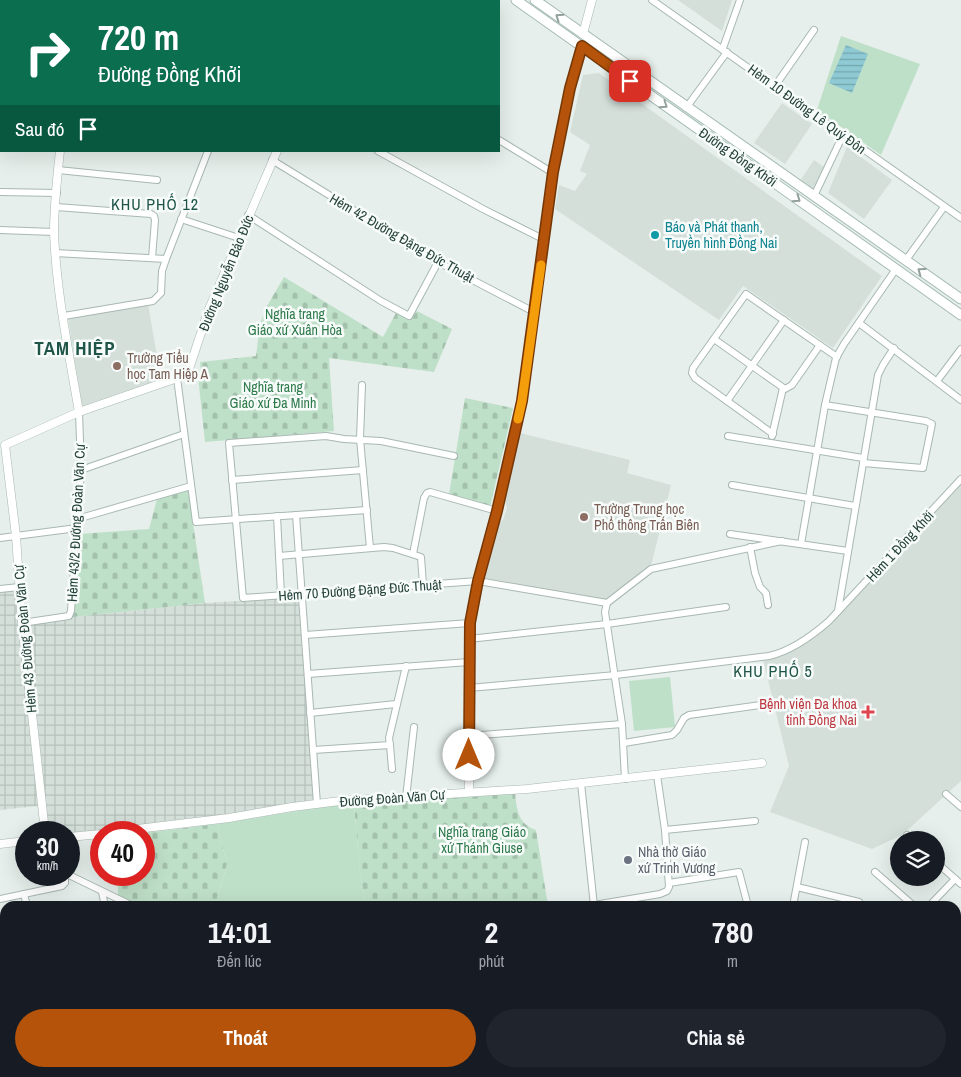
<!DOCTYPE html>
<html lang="vi">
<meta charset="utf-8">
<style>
:root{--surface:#171b24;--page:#20242c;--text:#f1f3f6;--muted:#9ea1a6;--accent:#b45309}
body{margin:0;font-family:"Archivo Narrow",sans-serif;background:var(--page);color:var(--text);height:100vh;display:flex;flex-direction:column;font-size:19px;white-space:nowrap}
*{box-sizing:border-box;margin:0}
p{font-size:16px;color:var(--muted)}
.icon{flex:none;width:28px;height:28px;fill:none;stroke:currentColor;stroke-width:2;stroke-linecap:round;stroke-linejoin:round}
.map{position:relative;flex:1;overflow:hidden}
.sheet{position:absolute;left:0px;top:901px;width:961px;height:176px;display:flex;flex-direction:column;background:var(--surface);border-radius:15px 15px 0 0;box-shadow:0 5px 20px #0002}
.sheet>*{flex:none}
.hud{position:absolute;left:0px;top:0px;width:500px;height:152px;box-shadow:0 5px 20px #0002;background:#0b6e4f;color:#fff;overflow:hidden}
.fabs{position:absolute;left:890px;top:831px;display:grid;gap:10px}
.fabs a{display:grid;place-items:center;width:55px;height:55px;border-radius:50%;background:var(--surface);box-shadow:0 5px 20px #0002;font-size:25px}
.speed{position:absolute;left:15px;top:821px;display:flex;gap:10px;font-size:25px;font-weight:700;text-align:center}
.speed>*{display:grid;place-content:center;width:65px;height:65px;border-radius:50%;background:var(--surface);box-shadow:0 5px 20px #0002;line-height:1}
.speed small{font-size:12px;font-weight:400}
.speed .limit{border:8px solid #d22;background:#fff;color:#111}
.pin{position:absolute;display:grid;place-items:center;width:42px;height:42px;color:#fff;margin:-21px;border-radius:10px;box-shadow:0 2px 8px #0006}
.me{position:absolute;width:55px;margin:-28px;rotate:0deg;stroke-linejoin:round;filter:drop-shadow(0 0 4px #0008)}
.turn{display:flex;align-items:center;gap:18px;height:105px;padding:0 15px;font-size:22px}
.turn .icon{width:65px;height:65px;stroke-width:2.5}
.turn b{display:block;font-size:35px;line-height:42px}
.then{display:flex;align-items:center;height:48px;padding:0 15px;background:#0003;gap:10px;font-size:19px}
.eta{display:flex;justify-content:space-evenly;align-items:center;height:85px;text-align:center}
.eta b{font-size:30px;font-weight:700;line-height:35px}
.cta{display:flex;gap:10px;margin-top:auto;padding:10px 15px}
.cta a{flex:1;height:58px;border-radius:30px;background:var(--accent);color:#fff;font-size:20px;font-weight:700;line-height:58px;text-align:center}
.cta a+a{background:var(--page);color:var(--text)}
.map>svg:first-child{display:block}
</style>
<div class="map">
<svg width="961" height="1077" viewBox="0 0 961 1077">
<defs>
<pattern id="industrial-grid" width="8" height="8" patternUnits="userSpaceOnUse" patternTransform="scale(1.25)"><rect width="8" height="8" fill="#d4dfda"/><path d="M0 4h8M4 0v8" fill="none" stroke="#b6c1bc"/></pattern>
<pattern id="cemetery-stones" width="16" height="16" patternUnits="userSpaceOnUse" patternTransform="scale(1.25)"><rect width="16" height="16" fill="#bfe0c8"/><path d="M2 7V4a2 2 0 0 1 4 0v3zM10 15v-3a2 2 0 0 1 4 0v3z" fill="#a4c1ad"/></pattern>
<pattern id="water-rules" width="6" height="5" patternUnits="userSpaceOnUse" patternTransform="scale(1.25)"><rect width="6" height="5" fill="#8ec9d4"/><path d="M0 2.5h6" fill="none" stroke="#74a5ad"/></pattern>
</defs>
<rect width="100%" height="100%" fill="#e6efeb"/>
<g fill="#d4dfda">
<path d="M678,0H732L722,31Z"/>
<path d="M599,73L882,276L833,348L743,286L719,320L555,209L559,185L575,191L587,174L580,171L590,145L570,132L583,75Z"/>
<path d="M782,103L812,124L785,164L754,143Z"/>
<path d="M847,147L892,180L864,219L828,193Z"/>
<path d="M814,160L824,167L812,190L800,181Z"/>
<path d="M148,304L161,379L82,406L68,318Z"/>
<path d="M520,433L630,460L627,473L671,485L651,566L604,600L485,578L499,523L503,520L507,508L505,501Z"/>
<path d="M961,483V781L902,835L872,849L770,812L789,766L763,659L772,658L831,623Z"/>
</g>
<g fill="url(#industrial-grid)">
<path d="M16,590L38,806L0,810V592Z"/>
<path d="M298,597L314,800L216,816L120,828L69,833L49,832L26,625L73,617L205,603Z"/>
</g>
<g fill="#bfe0c8">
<path d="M841,36L920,64L881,155L817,110Z"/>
<path d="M670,677L675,727L634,731L629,681Z"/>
<path d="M341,804H354L360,872L366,906H215L227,864L217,824Z"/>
</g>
<g fill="url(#cemetery-stones)">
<path d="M284,277L383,337L396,313L410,320L417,311L452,329L434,372L329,358L334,431L205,442L198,376L201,373L200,362L256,356L260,324L267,306Z"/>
<path d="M465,398L513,408L490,507L449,494Z"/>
<path d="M188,490L205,603L73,617L79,534L149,529L157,499Z"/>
<path d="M515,793C517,810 518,824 536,830L548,906H366L360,873L354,804Z"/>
<path d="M217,824L227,864L215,906H139L118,897V875H144V833Z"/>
<path d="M153,1073H243L242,1077H132V1076Z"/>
</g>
<path fill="url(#water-rules)" d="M846,45L868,54L852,93L829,83Z"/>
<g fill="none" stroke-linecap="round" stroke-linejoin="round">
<path stroke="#8ec9d4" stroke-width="2" d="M815,1077V1072"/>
<g stroke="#a8b8b2" stroke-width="8">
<g id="minor">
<path d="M60,0L70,1"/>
<path d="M131,0L133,1"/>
<path d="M263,0L265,1"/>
<path d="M394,0L396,1"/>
<path d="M652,0L961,218"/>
<path d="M723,48L740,0"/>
<path d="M775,86L814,30"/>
<path d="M686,108L727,52"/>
<path d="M499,140L553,173"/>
<path d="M378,151L483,209L545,240"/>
<path d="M272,160L438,262L534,312"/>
<path d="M58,170L157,180"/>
<path d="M0,192L57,193"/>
<path d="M814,196L843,135"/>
<path d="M56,207L151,214L154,216L155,220L152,258"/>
<path d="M248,215L381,301L409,316L438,262"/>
<path d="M181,219L239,238"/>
<path d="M0,230L54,232"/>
<path d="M55,253L166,259L208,151"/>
<path d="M906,260L944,207"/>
<path d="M64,316L153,301L161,293L162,271L166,259"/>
<path d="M859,323L961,400"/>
<path d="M714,339L785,389L792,385L820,345"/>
<path d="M177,378L196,522L367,510"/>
<path d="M937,381L961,349"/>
<path d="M362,385L360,439L370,548"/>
<path d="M727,401L784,320"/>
<path d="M825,405L926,421L932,424L923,468L863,463"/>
<path d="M773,434L695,378L692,373L693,368L746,294L837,357"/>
<path d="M728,436L863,458"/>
<path d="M772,436L783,388"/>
<path d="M454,456L381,441L344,439L326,436L229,443L243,598L478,581L607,603"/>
<path d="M81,470L184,434"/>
<path d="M232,480L363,470"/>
<path d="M732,485L855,506"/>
<path d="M296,515L317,804"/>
<path d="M277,516L281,595"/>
<path d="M77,519L191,486"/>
<path d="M730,534L848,551"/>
<path d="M0,538L77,528"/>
<path d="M801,544L825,405L836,358L844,344L896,269"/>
<path d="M750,547L755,573L760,587L766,593L768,605"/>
<path d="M413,554L424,498L427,493L430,492L497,511"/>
<path d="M279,556L384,547L393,548L421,557L423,585"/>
<path d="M0,589L19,587"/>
<path d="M838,611L878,375L883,365L894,348"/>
<path d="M22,623L69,616L71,611L81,470L79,412"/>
<path d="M305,635L470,623"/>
<path d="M469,639L607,624L726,607"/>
<path d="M308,674L469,662"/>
<path d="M469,688L616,675L769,656C791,651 813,635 829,621L961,479"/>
<path d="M310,713L396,704"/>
<path d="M469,736L622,724"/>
<path d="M624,743L672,735L677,730L684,718L689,715L768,704"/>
<path d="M390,745L392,769"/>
<path d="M313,750L390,745L389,738L406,666"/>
<path d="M625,779L622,724L605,612L607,603L651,569L782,541"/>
<path d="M581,783L594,906"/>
<path d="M946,794L961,807"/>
<path d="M406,798L414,727"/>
<path d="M665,830L755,821"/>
<path d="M907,835L912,840"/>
<path d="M936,862L961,884"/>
<path d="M875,872L914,906"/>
<path d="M69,875L133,906"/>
<path d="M669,883L739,872L748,906"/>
<path d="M797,887L859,902"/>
<path d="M102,892L105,906"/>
<path d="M24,894L27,906"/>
<path d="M0,899L62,886L65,883V875"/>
<path d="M594,905L660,894L667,891L669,887L665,830L657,775"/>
<path d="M793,906L805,842"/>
<path d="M929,906L955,879"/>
<path d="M0,926L2,927L5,941"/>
<path d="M956,942L961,946"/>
<path d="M0,990L5,989"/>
<path d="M956,1031L961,1026"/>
<path d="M956,1069L961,1074"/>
<path d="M363,1072L382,1077"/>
<path d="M607,1072L608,1077"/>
<path d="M689,1072L694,1077"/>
<path d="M757,1072L762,1077"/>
<path d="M894,1072L898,1077"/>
<path d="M36,1077L37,1072"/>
<path d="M110,1077L137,1072"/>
<path d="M244,1077L245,1072"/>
<path d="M296,1077L297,1072"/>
<path d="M348,1077L349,1072"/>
<path d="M454,1077L455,1072"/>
<path d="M537,1077L538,1072"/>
<path d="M703,1077L707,1072"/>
<path d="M921,1077L925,1072"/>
</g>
</g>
<g stroke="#a8b8b2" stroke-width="9">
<g id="tertiary">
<path d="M75,1V0"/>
<path d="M347,1V0"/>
<path d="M583,34L592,0"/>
<path d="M60,151C57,178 54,206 54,232C56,290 69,354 79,412"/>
<path d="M469,792L470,623L478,581L497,511L522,401L553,173L570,88L581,47"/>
<path d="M45,832L22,623L16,536L5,445L79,412L183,376L188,372L209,309L277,151"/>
<path d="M112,832L229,818L292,807L340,801L527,789L762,763"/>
<path d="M69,837L101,834"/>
<path d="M0,844L26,841"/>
</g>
</g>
<g stroke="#a4bbb3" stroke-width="11">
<g id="secondary">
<path d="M516,0L961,315"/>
<path d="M535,0L961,299"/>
</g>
</g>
<use href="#minor" stroke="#fff" stroke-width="6"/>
<use href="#tertiary" stroke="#fff" stroke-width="8"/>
<use href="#secondary" stroke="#fff" stroke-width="9"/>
</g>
<defs><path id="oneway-chevron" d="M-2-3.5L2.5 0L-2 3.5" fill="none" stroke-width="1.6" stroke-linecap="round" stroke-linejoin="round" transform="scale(1.25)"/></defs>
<g stroke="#92a09c">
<use href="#oneway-chevron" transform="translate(559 17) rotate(-145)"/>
<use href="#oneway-chevron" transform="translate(664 105) rotate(35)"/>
<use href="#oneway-chevron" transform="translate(797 199) rotate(35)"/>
<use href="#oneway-chevron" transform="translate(921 271) rotate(-144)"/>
</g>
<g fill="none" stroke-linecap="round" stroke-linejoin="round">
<g stroke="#753606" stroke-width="12">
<path id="route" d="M469,755L470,623L478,581L497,511L522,401L553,172L570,88L582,46L630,81"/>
</g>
<use href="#route" stroke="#b45309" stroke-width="9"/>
<path stroke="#f59e0b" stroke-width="9" d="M518,419L522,401L541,265"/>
</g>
<circle fill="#0f9aa8" stroke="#f7fbf9" stroke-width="2" cx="655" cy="235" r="5"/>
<g fill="#8d6e63" stroke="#f7fbf9" stroke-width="2">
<circle cx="117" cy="366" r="5"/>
<circle cx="584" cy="517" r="5"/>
</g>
<path fill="#e0444e" stroke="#f7fbf9" stroke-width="2" d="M865.5 704.5h5v5h5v5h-5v5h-5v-5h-5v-5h5z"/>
<circle fill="#6b7280" stroke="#f7fbf9" stroke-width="2" cx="628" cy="860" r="5"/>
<g text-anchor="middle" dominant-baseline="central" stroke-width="5" stroke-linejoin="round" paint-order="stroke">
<g font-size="14" fill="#24423a" stroke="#f7fbf9">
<text transform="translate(807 109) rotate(36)">Hẻm 10 Đường Lê Quý Đôn</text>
<text transform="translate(738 157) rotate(35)">Đường Đồng Khởi</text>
<text transform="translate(402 238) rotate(30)">Hẻm 42 Đường Đặng Đức Thuật</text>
<text transform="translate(226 273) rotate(-68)">Đường Nguyễn Bảo Đức</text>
<text transform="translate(76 523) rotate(-87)">Hẻm 43/2 Đường Đoàn Văn Cự</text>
<text transform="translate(900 546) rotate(-47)">Hẻm 1 Đồng Khởi</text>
<text transform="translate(360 590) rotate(-4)">Hẻm 70 Đường Đặng Đức Thuật</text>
<text transform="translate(25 639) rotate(-95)">Hẻm 43 Đường Đoàn Văn Cự</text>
<text transform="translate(392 798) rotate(-4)">Đường Đoàn Văn Cự</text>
</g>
<g font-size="14" fill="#0d838f" stroke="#f7fbf9" text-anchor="start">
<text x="665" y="227">Báo và Phát thanh,<tspan x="665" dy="16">Truyền hình Đồng Nai</tspan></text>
</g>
<g font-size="14" fill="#2d7a4b" stroke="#f7fbf9">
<text x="295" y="314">Nghĩa trang<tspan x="295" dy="16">Giáo xứ Xuân Hòa</tspan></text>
<text x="273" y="387">Nghĩa trang<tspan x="273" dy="16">Giáo xứ Đa Minh</tspan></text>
<text x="482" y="832">Nghĩa trang Giáo<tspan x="482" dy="16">xứ Thánh Giuse</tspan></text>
</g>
<g font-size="14" fill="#785e54" stroke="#f7fbf9" text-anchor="start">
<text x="127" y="358">Trường Tiểu<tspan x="127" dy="16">học Tam Hiệp A</tspan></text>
<text x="594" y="509">Trường Trung học<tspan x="594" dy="16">Phổ thông Trấn Biên</tspan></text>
</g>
<g font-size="14" fill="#be3a42" stroke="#f7fbf9" text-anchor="end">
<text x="857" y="704">Bệnh viện Đa khoa<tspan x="857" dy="16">tỉnh Đồng Nai</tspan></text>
</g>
<g font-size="14" fill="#5b616d" stroke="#f7fbf9" text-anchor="start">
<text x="638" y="852">Nhà thờ Giáo<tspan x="638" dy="16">xứ Trinh Vương</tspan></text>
</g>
<g font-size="16" letter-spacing="1" fill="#1f5548" stroke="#f7fbf9">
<text x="155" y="204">KHU PHỐ 12</text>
<text x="773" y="671">KHU PHỐ 5</text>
</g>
<g font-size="19" font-weight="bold" letter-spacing="1" fill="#1f5548" stroke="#f7fbf9">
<text x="75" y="348">TAM HIỆP</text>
</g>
</g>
</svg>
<div class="fabs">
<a><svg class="icon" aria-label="layers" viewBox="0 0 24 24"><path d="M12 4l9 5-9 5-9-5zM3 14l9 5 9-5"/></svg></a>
</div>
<div class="speed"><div>30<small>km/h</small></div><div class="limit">40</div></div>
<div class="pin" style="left:630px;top:81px;background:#d93025"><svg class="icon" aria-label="arrive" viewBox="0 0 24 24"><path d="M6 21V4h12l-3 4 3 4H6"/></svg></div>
<svg class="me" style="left:469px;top:755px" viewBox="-20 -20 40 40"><circle r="19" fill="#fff"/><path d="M0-13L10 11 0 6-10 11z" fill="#b45309"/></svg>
<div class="hud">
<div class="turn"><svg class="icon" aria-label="right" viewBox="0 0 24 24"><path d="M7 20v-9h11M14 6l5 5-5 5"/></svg><div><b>720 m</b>Đường Đồng Khởi</div></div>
<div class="then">Sau đó<svg class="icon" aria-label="arrive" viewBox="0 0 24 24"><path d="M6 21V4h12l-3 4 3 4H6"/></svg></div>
</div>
<section class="sheet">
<div class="eta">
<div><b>14:01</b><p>Đến lúc</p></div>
<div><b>2</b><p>phút</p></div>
<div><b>780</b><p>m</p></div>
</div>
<div class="cta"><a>Thoát</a><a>Chia sẻ</a></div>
</section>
</div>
